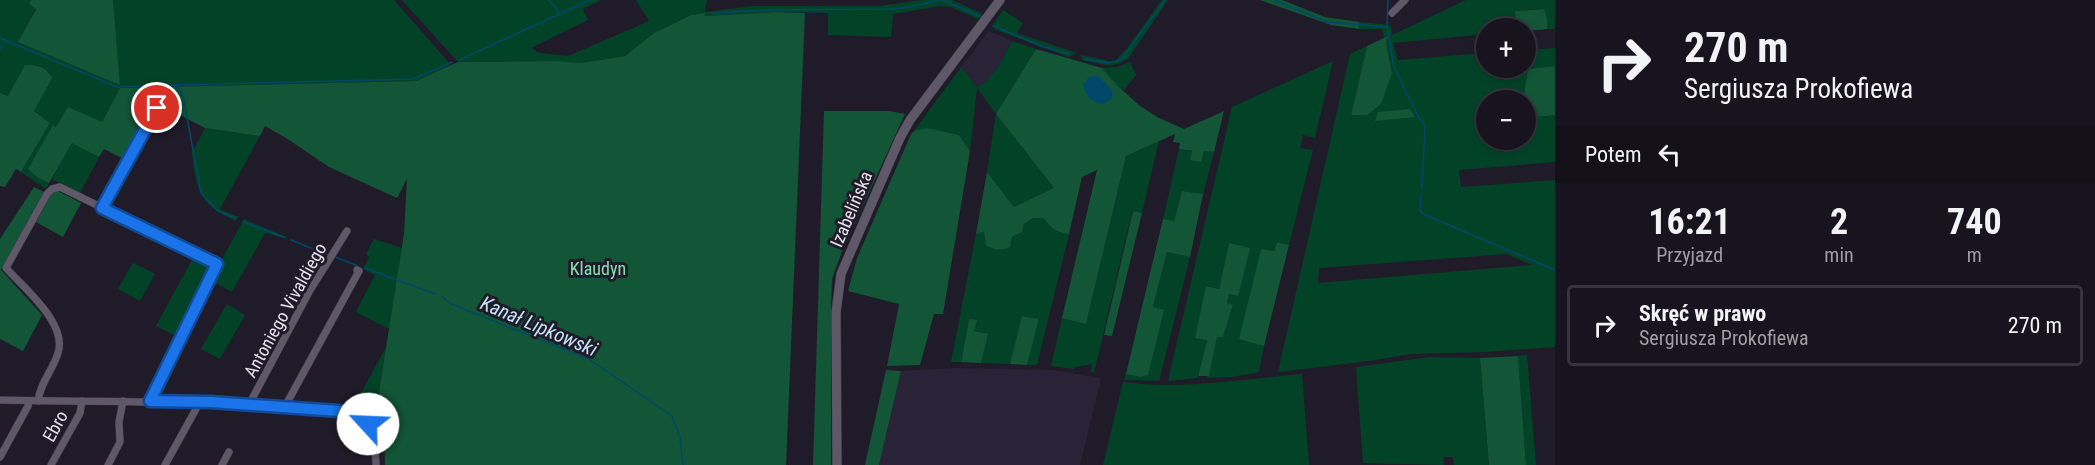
<!DOCTYPE html>
<html lang="pl">
<meta charset="utf-8">
<style>
:root{--surface:#18141f;--page:#25212c;--text:#f1f3f6;--muted:#9f9ea4;--line:#36333d}
body{margin:0;font-family:"Roboto Condensed",sans-serif;background:var(--page);color:var(--text);height:100vh;display:flex;flex-direction:column;font-size:22px;white-space:nowrap}
*{box-sizing:border-box;margin:0}
p{font-size:20px;color:var(--muted)}
.icon{flex:none;width:33px;height:33px;fill:none;stroke:currentColor;stroke-width:2;stroke-linecap:round;stroke-linejoin:round}
.map{position:relative;flex:1;overflow:hidden}
.sheet{display:flex;flex-direction:column;background:var(--surface);width:540px}
.sheet>*{flex:none}
.hud{background:#18141f;color:var(--text);overflow:hidden}
.buttons{position:absolute;left:1476px;top:18px;display:grid;gap:12px}
.buttons a{display:grid;place-items:center;width:60px;height:60px;border-radius:50%;background:var(--surface);box-shadow:0 3px 9px #0003,0 0 0 2px var(--line);font-size:30px}
.pin{position:absolute;display:grid;place-items:center;width:51px;height:51px;color:#fff;margin:-26px;border:3px solid #fff;border-radius:50%;box-shadow:0 2px 6px #0007}
.me{position:absolute;width:66px;margin:-33px;rotate:295deg;stroke-linejoin:round;filter:drop-shadow(0 0 4px #0008)}
.turn{display:flex;align-items:center;gap:21px;height:126px;padding:0 30px;font-size:27px}
.turn .icon{width:78px;height:78px;stroke-width:2.5}
.turn b{display:block;font-size:42px;line-height:51px}
.then{display:flex;align-items:center;height:57px;padding:0 30px;background:#0003;gap:12px;font-size:22px}
.eta{display:flex;justify-content:space-evenly;align-items:center;height:102px;text-align:center}
.eta b{font-size:36px;font-weight:700;line-height:42px}
ul{padding:0;list-style:none}
li{display:flex;align-items:center;gap:18px;height:81px;margin:0 12px 9px;padding:0 18px;border:3px solid var(--line);border-radius:6px}
li div{flex:1}
li b{display:block;font-size:22px}
li em{font-style:normal}
main{display:flex;flex:1;min-height:0}
.map>svg:first-child{display:block}
</style>
<main>
<div class="map">
<svg width="1555" height="465" viewBox="0 0 1555 465">
<rect width="100%" height="100%" fill="#201b29"/>
<g fill="#2a2337">
<path d="M989,31L1012,41L994,74L984,84L977,87L961,67Z"/>
<path d="M952,368L1052,370L1101,378L1080,465H879L901,371Z"/>
</g>
<g fill="#024328" fill-rule="evenodd">
<path d="M0,0H31L29,4L36,8L18,42L120,84L113,0H394L451,65L416,81L120,88L102,122L56,127L53,125L38,178L49,183L46,189L21,172L50,123L34,111L50,73L37,65L8,96L0,93Z"/>
<path d="M402,0H601L583,9L588,20L531,48L540,53L568,56L649,21L636,0H707L705,12L753,6H880L922,0H952L983,14L978,19L951,7L940,6L893,14L891,37L828,35V13L776,12L705,16V13L691,15L654,33L625,56L581,63L559,61L458,62Z"/>
<path d="M1162,0H1168L1128,59L1114,65H1104L1082,60L1081,55L1114,62L1127,48Z"/>
<path d="M1466,0H1555V35V29H1547V18L1543,9L1515,11L1516,28H1486V34L1393,43L1398,60L1486,53V68H1526V50L1555,48V66L1528,69L1523,100H1486V140H1526V118L1555,115V162L1459,170L1461,187L1555,180V347L1485,352L1411,354L1369,361L1278,372L1350,54L1367,46L1351,115H1367L1392,73L1386,43L1387,36L1384,38L1382,29H1359V22L1391,25L1392,35ZM1506,254L1532,265L1318,283L1319,268Z"/>
<path d="M1003,10L1023,23L1017,33L1077,53L1069,57L996,30L992,26Z"/>
<path d="M1012,41L1036,49L996,114L1054,188L1014,207L987,172L996,114L977,88L970,151L959,135L914,131L961,67L977,87C995,78 1002,59 1012,41Z"/>
<path d="M1333,61L1315,138L1303,135L1300,148L1313,150L1289,245L1277,242L1239,338L1264,346L1259,372L1232,377L1207,378L1217,336L1223,337L1233,305L1226,303L1229,294L1238,296L1229,243L1219,289L1207,286L1196,337L1207,340L1197,378L1168,381L1232,107Z"/>
<path d="M1130,62L1136,75L1124,90L1117,85L1102,68L1117,67Z"/>
<path d="M205,128L260,136L220,209L238,217L236,221C201,206 196,191 192,153Z"/>
<path d="M1159,141L1142,213L1132,211L1094,373L1091,372L1092,364L1075,367L1074,369L1051,366L1062,318L1086,324L1126,156Z"/>
<path d="M72,142L99,157L80,193L52,179Z"/>
<path d="M1179,149L1192,152L1201,162L1204,150L1214,152L1203,194L1182,191L1174,222L1163,219Z"/>
<path d="M1033,218H1044L1061,233L1069,234L1037,365H1027L1039,319L1022,316L1010,364L981,363L988,335L974,331L969,319L961,362H951L976,234L984,232L1012,243V237L1022,232L1024,224Z"/>
<path d="M244,219L286,237L287,239L265,233L232,292L214,282L222,269L221,261Z"/>
<path d="M374,239L402,248L389,329L356,312L375,275L363,269L369,257L366,254Z"/>
<path d="M1167,252L1190,257L1159,381L1124,380L1126,374L1140,377L1164,310L1153,308Z"/>
<path d="M193,258L209,266L211,272L176,336L156,326Z"/>
<path d="M133,263L155,274L140,301L118,289Z"/>
<path d="M227,304L245,315L220,359L201,349Z"/>
<path d="M386,347L375,417L355,409L354,406Z"/>
<path d="M1527,355L1536,465H1526L1518,356Z"/>
<path d="M1430,357L1480,358L1489,465H1454L1453,457H1444V465L1363,463L1356,367Z"/>
<path d="M1302,374L1309,465H1103L1123,382C1182,390 1243,379 1302,374Z"/>
</g>
<g fill="#125537">
<path d="M31,0H113L120,85L18,42L36,9L29,4Z"/>
<path d="M1260,0H1282L1325,17L1359,22V29L1331,25Z"/>
<path d="M1544,9L1547,18V29L1526,31V28H1516L1515,11Z"/>
<path d="M776,12L805,13L786,465H385L384,426L375,417L404,234L407,179L397,198L329,167L286,138L265,126L260,136L205,128L157,103L126,160L104,149L99,157L72,143L49,183L38,178L28,169L53,125L56,127L68,107L102,122L120,88L416,81L458,62L559,61L581,63L625,56L654,33L691,15L705,13V16Z"/>
<path d="M1388,36L1386,43L1392,73L1381,104L1367,115H1351L1367,46Z"/>
<path d="M1036,49L1102,68L1117,85L1140,106L1159,118L1184,129L1224,111L1214,152L1204,151L1201,162L1190,160L1192,151L1179,149L1180,143L1173,142L1175,134L1126,156L1086,324L1062,318L1097,170L1082,177L1069,234C1058,233 1050,228 1044,218H1033L1024,224L1022,232L1012,237L1010,247C1003,251 993,250 986,245L984,232L976,234L987,172L1014,207L1054,188L996,114Z"/>
<path d="M25,65C37,65 46,66 52,78L34,111L50,123L21,172L16,169L5,187L0,186V93L8,96Z"/>
<path d="M1555,66V115L1526,118V100H1523L1528,69Z"/>
<path d="M1410,109L1415,117L1375,121L1378,112Z"/>
<path d="M824,111H889L905,114L841,254L832,279L831,311V465H813Z"/>
<path d="M927,128L959,135L970,151L943,314H934L920,365L887,366L899,304L848,291L857,258L911,134L914,131Z"/>
<path d="M34,187L44,192L1,270L42,315L23,351L0,339V239Z"/>
<path d="M58,191L81,203L63,237L36,222L52,193Z"/>
<path d="M1182,191L1203,194L1190,257L1167,252L1153,307L1164,310L1148,375L1140,377L1126,374L1163,219L1174,221Z"/>
<path d="M1133,211L1142,213L1112,336L1104,335Z"/>
<path d="M1277,242L1289,245L1264,346L1239,339L1261,249L1274,251Z"/>
<path d="M1229,243L1250,248L1238,296L1229,294L1227,303L1233,305L1223,337H1217L1209,376H1198L1207,340L1195,338L1206,286L1219,289Z"/>
<path d="M1022,316L1039,319L1027,365L1010,364Z"/>
<path d="M969,319L977,320L974,331L988,334L981,363L961,362Z"/>
<path d="M1518,356L1526,465H1489L1480,358Z"/>
<path d="M886,370L901,371L879,465H865Z"/>
</g>
<path fill="#00486a" d="M1097,75L1113,91L1112,98L1103,104C1091,102 1086,96 1083,85L1089,77Z"/>
<g fill="none" stroke-linecap="round" stroke-linejoin="round">
<g stroke="#00486a" stroke-width="1.5">
<path d="M549,0L560,13"/>
<path d="M942,0L982,17"/>
<path d="M1274,0L1327,22L1387,27"/>
<path d="M1388,0L1387,27L1394,67L1418,116L1425,126L1422,188"/>
<path d="M712,13L765,10L892,9L911,7L938,0"/>
<path d="M994,26L1041,46L1069,54"/>
<path d="M0,38L117,87L175,85L183,96L201,193L218,211L235,218"/>
<path d="M0,49L4,41"/>
<path d="M1085,59L1108,63L1121,60L1165,0"/>
<path d="M459,60L590,0"/>
<path d="M176,85L414,79L452,62"/>
<path d="M1421,194L1420,210L1423,214L1555,270"/>
<path d="M243,222L284,237"/>
<path d="M291,240L328,255"/>
<path d="M335,257L358,266"/>
<path d="M365,268L435,294"/>
<path d="M442,296L451,304L589,359L672,416L680,438L683,465"/>
</g>
<g stroke="#3a3642" stroke-width="8">
<g id="street">
<path d="M1392,13L1405,0"/>
<path d="M102,208L157,108"/>
<path d="M0,400C93,402 185,401 278,406C297,407 343,407 359,416C376,427 375,447 376,465"/>
<path d="M38,401C40,383 53,370 58,353C68,324 24,288 6,268L47,194L52,189L60,187L217,264L150,401"/>
<path d="M252,405V399L309,292L347,231"/>
<path d="M287,407L288,401L359,271L357,270"/>
<path d="M0,457L28,406L29,401"/>
<path d="M51,465L80,413L82,401"/>
<path d="M108,465L120,442L119,422L123,401"/>
<path d="M165,465L196,409V402"/>
<path d="M222,465L229,452"/>
</g>
</g>
<g stroke="#3a3642" stroke-width="10">
<path id="secondary" d="M837,465L836,312L841,274L900,138L910,120L1000,0"/>
</g>
<use href="#street" stroke="#5e5869" stroke-width="7"/>
<use href="#secondary" stroke="#5e5869" stroke-width="9"/>
</g>
<g fill="none" stroke-linecap="round" stroke-linejoin="round">
<g stroke="#114b97" stroke-width="15">
<path id="route" d="M157,108L102,208L217,264L150,401L211,402L339,411L357,415L368,424"/>
</g>
<use href="#route" stroke="#1a73e8" stroke-width="10"/>
</g>
<g text-anchor="middle" dominant-baseline="central" stroke-width="6" stroke-linejoin="round" paint-order="stroke">
<g font-size="18" fill="#e5e2ec" stroke="#201b29">
<text transform="translate(851 209) rotate(-67)">Izabelińska</text>
<text transform="translate(285 310) rotate(-61)">Antoniego Vivaldiego</text>
<text transform="translate(55 426) rotate(-61)">Ebro</text>
</g>
<g font-size="18" fill="#85e0ae" stroke="#201b29">
<text x="598" y="268">Klaudyn</text>
</g>
<g font-size="20" font-style="italic" fill="#c3e3f9" stroke="#201b29">
<text transform="translate(539 326) rotate(23)">Kanał Lipkowski</text>
</g>
</g>
</svg>
<div class="buttons">
<a>+</a>
<a>−</a>
</div>
<div class="pin" style="left:157px;top:108px;background:#d93025"><svg class="icon" aria-label="arrive" viewBox="0 0 24 24"><path d="M6 21V4h12l-3 4 3 4H6"/></svg></div>
<svg class="me" style="left:368px;top:424px" viewBox="-20 -20 40 40"><circle r="19" fill="#fff"/><path d="M0-13L10 11 0 6-10 11z" fill="#1a73e8"/></svg>
</div>
<section class="sheet">
<div class="hud">
<div class="turn"><svg class="icon" aria-label="right" viewBox="0 0 24 24"><path d="M7 20v-9h11M14 6l5 5-5 5"/></svg><div><b>270 m</b>Sergiusza Prokofiewa</div></div>
<div class="then">Potem<svg class="icon" aria-label="left" viewBox="0 0 24 24"><path d="M17 20v-9H6M10 6l-5 5 5 5"/></svg></div>
</div>
<div class="eta">
<div><b>16:21</b><p>Przyjazd</p></div>
<div><b>2</b><p>min</p></div>
<div><b>740</b><p>m</p></div>
</div>
<ul>
<li><svg class="icon" aria-label="right" viewBox="0 0 24 24"><path d="M7 20v-9h11M14 6l5 5-5 5"/></svg><div><b>Skręć w prawo</b><p>Sergiusza Prokofiewa</p></div><em>270 m</em></li>
</ul>
</section>
</main>
